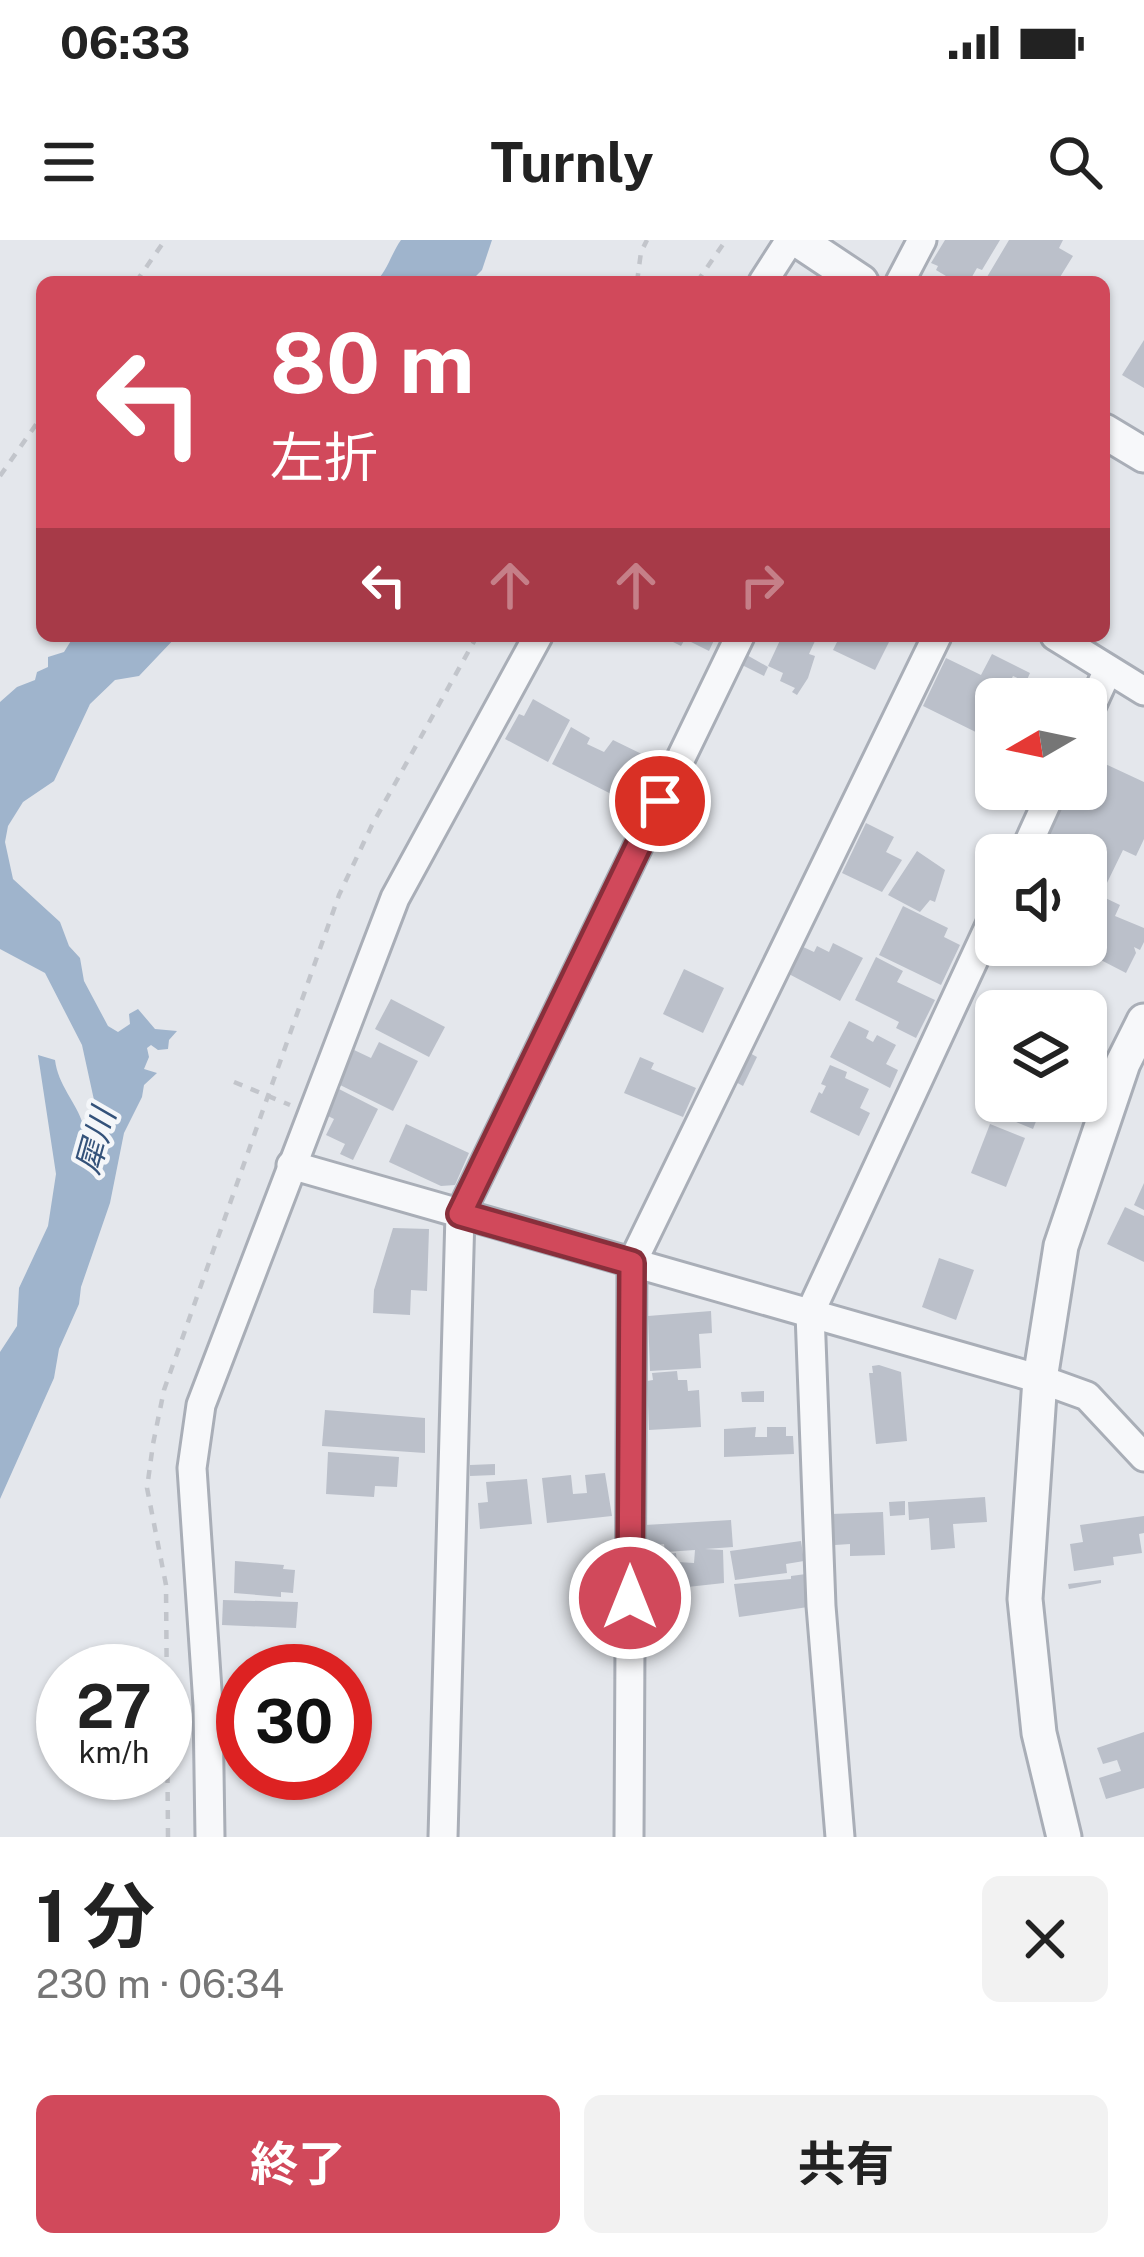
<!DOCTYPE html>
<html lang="ja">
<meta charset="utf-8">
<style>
:root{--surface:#fff;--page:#f2f2f2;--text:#222;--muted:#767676;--accent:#d1495b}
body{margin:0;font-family:"Public Sans","Noto Sans JP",sans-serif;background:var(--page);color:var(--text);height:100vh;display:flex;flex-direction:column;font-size:45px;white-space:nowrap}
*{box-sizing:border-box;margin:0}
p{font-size:39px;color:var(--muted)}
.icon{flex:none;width:66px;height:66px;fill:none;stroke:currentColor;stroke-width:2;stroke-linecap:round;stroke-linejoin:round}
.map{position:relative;height:1597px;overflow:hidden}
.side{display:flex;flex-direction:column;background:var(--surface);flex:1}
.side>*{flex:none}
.banner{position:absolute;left:36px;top:36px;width:1074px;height:366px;border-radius:18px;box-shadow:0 3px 9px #0004;background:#d1495b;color:#fff;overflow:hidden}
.needle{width:78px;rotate:261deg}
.controls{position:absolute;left:975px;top:438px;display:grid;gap:24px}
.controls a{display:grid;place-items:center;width:132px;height:132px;border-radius:18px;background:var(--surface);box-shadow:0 3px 9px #0004;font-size:60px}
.speed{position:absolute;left:36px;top:1404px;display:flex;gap:24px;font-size:60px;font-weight:700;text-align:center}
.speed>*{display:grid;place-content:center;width:156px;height:156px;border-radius:50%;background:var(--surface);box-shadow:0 3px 9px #0004;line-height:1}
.speed small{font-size:30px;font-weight:400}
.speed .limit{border:18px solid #d22;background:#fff;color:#111}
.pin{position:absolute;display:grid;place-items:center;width:102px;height:102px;color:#fff;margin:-51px;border:6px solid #fff;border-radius:50%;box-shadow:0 3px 12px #0007}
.me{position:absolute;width:132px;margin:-66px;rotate:0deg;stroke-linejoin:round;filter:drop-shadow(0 0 9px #0008)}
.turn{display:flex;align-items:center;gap:42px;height:252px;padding:0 36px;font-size:54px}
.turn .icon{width:156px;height:156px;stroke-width:2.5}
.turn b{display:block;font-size:84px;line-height:102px}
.lanes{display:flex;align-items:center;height:114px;padding:0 36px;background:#0003;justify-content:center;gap:60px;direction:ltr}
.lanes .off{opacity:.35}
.round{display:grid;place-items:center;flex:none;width:126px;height:126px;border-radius:18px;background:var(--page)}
.head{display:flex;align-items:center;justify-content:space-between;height:204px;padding:0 36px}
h1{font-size:72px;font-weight:700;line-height:90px}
.primary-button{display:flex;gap:24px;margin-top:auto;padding:24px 36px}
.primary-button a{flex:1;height:138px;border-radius:18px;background:var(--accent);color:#fff;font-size:48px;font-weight:700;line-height:138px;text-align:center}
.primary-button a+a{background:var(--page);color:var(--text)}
.status{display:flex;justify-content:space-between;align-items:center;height:84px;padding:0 60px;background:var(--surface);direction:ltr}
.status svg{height:33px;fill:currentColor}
header{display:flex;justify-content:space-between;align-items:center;height:156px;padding:0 36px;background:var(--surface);font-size:54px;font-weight:700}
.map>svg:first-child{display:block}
</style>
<div class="status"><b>06:33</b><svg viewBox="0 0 49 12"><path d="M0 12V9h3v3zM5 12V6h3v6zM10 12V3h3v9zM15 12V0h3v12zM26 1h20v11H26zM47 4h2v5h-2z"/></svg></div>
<header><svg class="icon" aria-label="menu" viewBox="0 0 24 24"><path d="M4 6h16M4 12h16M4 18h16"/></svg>Turnly<svg class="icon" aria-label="search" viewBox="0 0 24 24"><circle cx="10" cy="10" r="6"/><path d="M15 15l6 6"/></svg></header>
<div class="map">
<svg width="1144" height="1597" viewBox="0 0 1144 1597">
<rect width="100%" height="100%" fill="#e4e7ec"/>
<g fill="#9fb4cc">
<path d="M401,0H492L482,30L470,42H375C386,34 392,12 401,0Z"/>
<path d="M74,396H177L139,436L115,440L90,464L54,541L23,562L8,586L5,602L13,639L60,682L69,706L80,718L84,741L108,786L118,792L130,784L129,774L138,769L155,789L177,791L169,800L168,809L158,810L151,805L147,808L149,817L144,829L157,833L144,845L142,857L124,893L110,963L81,1047L79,1064L59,1109L54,1138L0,1259V1112L17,1086L19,1048L48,986L56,934L38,815L55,820C58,845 76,862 83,884L94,860L82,805L45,733L0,709V462L17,447L35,440L37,432L48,427V417L64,412Z"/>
</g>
<g fill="#bbc0ca">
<path d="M945,0H1000L982,30L977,28L969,42H956L936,30L938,26L931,23Z"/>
<path d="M1009,0H1063L1059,8L1073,16L1057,42H984Z"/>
<path d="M1144,100V148L1122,135Z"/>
<path d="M661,396H716L709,411L685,399L681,406Z"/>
<path d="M782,396H804L815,401L809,414L815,416L808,438L797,455L792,452L795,448L780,441L783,433L768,426Z"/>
<path d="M840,396H892L875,430L833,410Z"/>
<path d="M745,414L768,427L764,436L740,424Z"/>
<path d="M992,414L1030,433L1026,442L1013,436L1009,444L1033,459H996V502L923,466L946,418L981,435Z"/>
<path d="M533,459L570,480L548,522L505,499L519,474L524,476Z"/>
<path d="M571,487L590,498L587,504L604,512L613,500L650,518L641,542L627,562L552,524Z"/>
<path d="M1086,515L1144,542V599L1136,616L1123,610L1104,649L1086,641V615H1038L1069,549H1086Z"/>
<path d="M866,583L894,597L886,612L902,620L882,652L842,633Z"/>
<path d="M917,611L945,630L935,662L930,660L920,672L888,655Z"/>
<path d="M1097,654L1120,665L1115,676L1144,688V702L1140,710L1134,707L1136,713L1126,733L1095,717L1096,712L1086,707V677Z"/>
<path d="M903,666L948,688L944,697L960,705L941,745L879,715Z"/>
<path d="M833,703L863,718L840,761L787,733L801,706L814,712L817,706L829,712Z"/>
<path d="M876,717L903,731L897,742L935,760L916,798L896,788L899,782L855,760Z"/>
<path d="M684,729L724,748L703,793L663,774Z"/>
<path d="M391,759L445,787L429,817L375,789Z"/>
<path d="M849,781L869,791L866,798L873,802L877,795L896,805L886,824L898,830L890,848L830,817Z"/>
<path d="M379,802L418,821L393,871L336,843L352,809L371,818Z"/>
<path d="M748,812L757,817L743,846L734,841Z"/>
<path d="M640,817L654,823L651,829L696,848L683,877L624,853Z"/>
<path d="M830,825L847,832L845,838L869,849L860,868L870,873L859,896L810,872L819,852L822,854L826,846L821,844Z"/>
<path d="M337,848L378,869L353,920L340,914L345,904L326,895L334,879L324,874Z"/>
<path d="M999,861H1036L1042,866L1033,889L994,873Z"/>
<path d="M406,884L469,913L455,945L441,946L389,922Z"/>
<path d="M990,884L1025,898L1006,947L971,933Z"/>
<path d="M1144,943V970L1134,965Z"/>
<path d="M1125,967L1144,976V1022L1107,1004Z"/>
<path d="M393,988L429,989L427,1051L411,1050L410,1075L373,1073L374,1050Z"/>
<path d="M939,1018L974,1030L956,1080L922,1067Z"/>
<path d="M711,1071L712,1093L699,1094L701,1128L650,1131L648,1076Z"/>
<path d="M879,1125L901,1132L907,1201L876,1204L869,1133H873L872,1126Z"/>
<path d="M677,1131L678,1140H687L688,1151L699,1150L701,1187L649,1190L647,1141L653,1140L652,1133Z"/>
<path d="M764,1151V1162H742L741,1152Z"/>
<path d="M325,1170L425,1178V1213L322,1206Z"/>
<path d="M756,1187L755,1197H767V1187H786V1196H793L794,1214L724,1217V1189Z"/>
<path d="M328,1212L399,1217L397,1247L375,1246L374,1257L326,1254Z"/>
<path d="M495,1224V1235L470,1236V1225Z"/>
<path d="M605,1233L612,1276L547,1283L542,1238L571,1235L573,1254L587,1253L585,1235Z"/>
<path d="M527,1239L532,1284L480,1289L478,1263L488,1262L486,1242Z"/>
<path d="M985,1257L987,1282L953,1284L955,1308L931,1310L929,1278L909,1280L908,1262Z"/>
<path d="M905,1261V1275L890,1276L889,1262Z"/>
<path d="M883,1272L885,1315L850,1316V1304L835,1305L831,1274Z"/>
<path d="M1144,1276V1293L1139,1294L1142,1313L1113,1317L1114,1325L1074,1331L1070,1304L1083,1302L1080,1285Z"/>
<path d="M731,1280L733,1307L705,1309L723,1310L724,1343L660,1350L659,1315L676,1313L677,1322L694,1323L695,1310L665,1312L664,1304L647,1306L645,1285Z"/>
<path d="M801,1301L804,1321L786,1324L787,1333L735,1340L730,1311Z"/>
<path d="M235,1321L284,1325L283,1329L295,1330L293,1353L281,1352V1357L234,1353Z"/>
<path d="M806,1334L808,1367L739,1377L734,1344L791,1339V1336Z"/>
<path d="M1101,1340V1343L1069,1349L1068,1344Z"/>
<path d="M223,1360L298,1362L296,1388L222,1385Z"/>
<path d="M1144,1492V1548L1106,1559L1099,1538L1121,1531L1117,1520L1103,1524L1097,1508Z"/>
</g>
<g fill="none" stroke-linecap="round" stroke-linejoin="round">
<g stroke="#a9aeb7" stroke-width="33">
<g id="minor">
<path d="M763,42L790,0"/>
<path d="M900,42L922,0"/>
<path d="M1055,396L1144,451"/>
<path d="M1086,478L1108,430"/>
<path d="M1023,615L1053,549"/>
<path d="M291,925L1040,1139L1087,1156L1144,1217"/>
<path d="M210,1597L208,1465L192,1228L201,1165L395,658L538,396"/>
<path d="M443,1597L460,974L740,396"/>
<path d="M629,1597L632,1023L937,396"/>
<path d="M840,1597L821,1366L810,1073L996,672"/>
</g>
</g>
<g stroke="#a9aeb7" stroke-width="39">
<g id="tertiary">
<path d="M798,0L861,42"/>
<path d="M1104,191L1144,215"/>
<path d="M1064,1597L1039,1493L1025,1359L1040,1139L1061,1006L1123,823L1144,781"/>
</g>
</g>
<g stroke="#c2c5cb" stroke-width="4.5" stroke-dasharray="9 9" stroke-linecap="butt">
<path d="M136,42L165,0"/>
<path d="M637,42L641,12L647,0"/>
<path d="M697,42L726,0"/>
<path d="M0,236L42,176"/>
<path d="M234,842L290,865"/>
<path d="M168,1597L166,1345L147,1248L153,1204L164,1150L339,655L372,585L477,396"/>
</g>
<use href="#minor" stroke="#f7f8fa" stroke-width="27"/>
<use href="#tertiary" stroke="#f7f8fa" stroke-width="33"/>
</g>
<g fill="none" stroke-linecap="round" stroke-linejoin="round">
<g stroke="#882f3b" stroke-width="30">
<path id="route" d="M630,1358L632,1023L460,974L660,561"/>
</g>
<use href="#route" stroke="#d1495b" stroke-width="21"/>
</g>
<g text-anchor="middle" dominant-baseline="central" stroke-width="9" stroke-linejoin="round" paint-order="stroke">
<g font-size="33" font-style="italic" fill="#34527a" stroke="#f4f6f9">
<text transform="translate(95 901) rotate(-74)">犀川</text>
</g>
</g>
</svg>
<div class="controls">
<a><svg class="needle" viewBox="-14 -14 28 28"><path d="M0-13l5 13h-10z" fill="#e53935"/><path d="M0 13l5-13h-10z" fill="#767676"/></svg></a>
<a><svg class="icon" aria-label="sound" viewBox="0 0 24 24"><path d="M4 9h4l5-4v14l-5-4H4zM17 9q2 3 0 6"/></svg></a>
<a><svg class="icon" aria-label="layers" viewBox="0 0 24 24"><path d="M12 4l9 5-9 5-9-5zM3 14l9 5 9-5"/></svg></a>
</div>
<div class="speed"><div>27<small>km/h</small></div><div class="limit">30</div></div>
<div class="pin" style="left:660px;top:561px;background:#d93025"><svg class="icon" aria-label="arrive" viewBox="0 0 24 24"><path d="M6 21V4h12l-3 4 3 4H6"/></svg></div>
<svg class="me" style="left:630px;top:1358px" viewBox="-20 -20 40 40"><circle r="17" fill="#d1495b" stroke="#fff" stroke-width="3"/><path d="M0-11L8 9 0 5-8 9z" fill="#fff"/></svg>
<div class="banner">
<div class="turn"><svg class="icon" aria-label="left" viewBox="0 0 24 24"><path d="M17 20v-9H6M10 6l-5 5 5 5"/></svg><div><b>80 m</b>左折</div></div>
<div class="lanes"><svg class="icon" aria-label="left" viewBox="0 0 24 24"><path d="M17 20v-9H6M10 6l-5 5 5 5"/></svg><svg class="icon off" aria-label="ahead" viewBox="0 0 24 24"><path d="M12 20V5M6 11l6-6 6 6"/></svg><svg class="icon off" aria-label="ahead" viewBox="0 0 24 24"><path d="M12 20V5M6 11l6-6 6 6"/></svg><svg class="icon off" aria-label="right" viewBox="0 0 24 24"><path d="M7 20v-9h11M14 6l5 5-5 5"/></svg></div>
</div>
</div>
<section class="side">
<div class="head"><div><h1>1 分</h1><p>230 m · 06:34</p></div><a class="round"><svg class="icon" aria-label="close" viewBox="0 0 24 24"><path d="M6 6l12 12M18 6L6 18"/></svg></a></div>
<div class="primary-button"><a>終了</a><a>共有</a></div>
</section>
